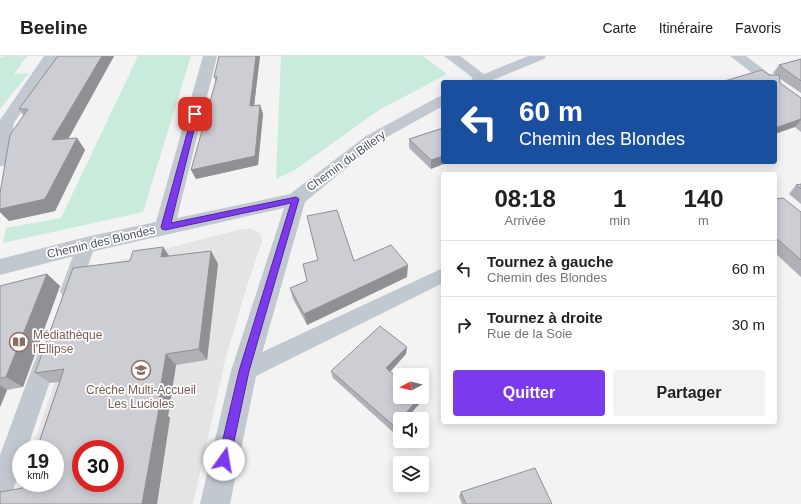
<!DOCTYPE html>
<html lang="fr">
<meta charset="utf-8">
<style>
:root{--surface:#fff;--page:#f2f2f2;--text:#202124;--muted:#757577;--line:#e0e0e0;--accent:#7c3aed}
body{margin:0;font-family:Arial,sans-serif;background:var(--page);color:var(--text);height:100vh;display:flex;flex-direction:column;font-size:15px;white-space:nowrap}
*{box-sizing:border-box;margin:0}
p{font-size:13px;color:var(--muted)}
.icon{flex:none;width:22px;height:22px;fill:none;stroke:currentColor;stroke-width:2;stroke-linecap:round;stroke-linejoin:round}
.map{position:relative;flex:1;overflow:hidden}
.side{position:absolute;left:441px;top:116px;width:336px;height:252px;display:flex;flex-direction:column;background:var(--surface);border-radius:4px;box-shadow:0 2px 10px #0003}
.side>*{flex:none}
.top-card{position:absolute;left:441px;top:24px;width:336px;height:84px;border-radius:4px;box-shadow:0 2px 10px #0003;background:#1a4fa0;color:#fff;overflow:hidden}
.needle{width:26px;rotate:263deg}
.fabs{position:absolute;left:393px;top:312px;display:grid;gap:8px}
.fabs a{display:grid;place-items:center;width:36px;height:36px;border-radius:4px;background:var(--surface);box-shadow:0 2px 10px #0003;font-size:20px}
.speed{position:absolute;left:12px;top:384px;display:flex;gap:8px;font-size:20px;font-weight:700;text-align:center}
.speed>*{display:grid;place-content:center;width:52px;height:52px;border-radius:50%;background:var(--surface);box-shadow:0 2px 10px #0003;line-height:1}
.speed small{font-size:10px;font-weight:400}
.speed .limit{border:6px solid #d22;background:#fff;color:#111}
.pin{position:absolute;display:grid;place-items:center;width:34px;height:34px;color:#fff;margin:-17px;border-radius:8px;box-shadow:0 2px 6px #0006}
.me{position:absolute;width:44px;margin:-22px;rotate:13deg;stroke-linejoin:round;filter:drop-shadow(0 0 3px #0008)}
.turn{display:flex;align-items:center;gap:14px;height:84px;padding:0 12px;font-size:18px}
.turn .icon{width:52px;height:52px;stroke-width:2.5}
.turn b{display:block;font-size:28px;line-height:34px}
.eta{display:flex;justify-content:space-evenly;align-items:center;height:68px;text-align:center}
.eta b{font-size:24px;font-weight:800;line-height:28px}
.cta{display:flex;gap:8px;margin-top:auto;padding:8px 12px}
.cta a{flex:1;height:46px;border-radius:4px;background:var(--accent);color:#fff;font-size:16px;font-weight:800;line-height:46px;text-align:center}
.cta a+a{background:var(--page);color:var(--text)}
ul{padding:0;list-style:none}
li{display:flex;align-items:center;gap:12px;height:56px;padding:0 12px;border-top:1px solid var(--line)}
li div{flex:1}
li b{display:block;font-size:15px}
li em{font-style:normal}
header{display:flex;align-items:center;gap:24px;box-sizing:border-box;height:56px;padding:0 20px;background:var(--surface);border-bottom:1px solid var(--line)}
header strong{font-size:19px}
nav{display:flex;gap:22px;margin-inline-start:auto;font-size:14px}
.map>svg:first-child{display:block}
</style>
<header>
<strong>Beeline</strong>
<nav><a>Carte</a><a>Itinéraire</a><a>Favoris</a></nav>
</header>
<div class="map">
<svg width="801" height="448" viewBox="0 0 801 448">
<rect width="100%" height="100%" fill="#f4f3f3"/>
<path fill="#e5e4e4" fill-rule="evenodd" d="M242,173H252L260,177L262,185L247,230L226,301L193,448H14L21,427H55V393H32L94,211ZM81,393H115V427H81Z"/>
<g fill="#c8ebdb">
<path d="M6,0H27L14,18L29,17L0,53V1Z"/>
<path d="M138,0H191L143,156L3,187L6,172L61,162Z"/>
<path d="M281,0H423L447,18L379,54L295,114L276,123Z"/>
</g>
<g fill="none" stroke-linecap="round" stroke-linejoin="round">
<g fill="#c2c8cf" fill-rule="evenodd">
<path d="M86,182L92,184L95,189L80,235L77,241L70,243L63,241L60,235L77,189L80,184Z"/>
<path d="M443,212V227L252,322L244,325L236,322L233,315L236,308Z"/>
<path d="M49,286L57,289L60,296L27,393H21C21,413 17,425 9,443L0,447V399L38,296L41,289Z"/>
</g>
<g fill="#c2c8cf" fill-rule="evenodd">
<path d="M44,0H58L14,67L9,105L6,109L0,110V64Z"/>
<path d="M203,0H217L177,162L290,138L366,80L438,41L443,40V50L378,86L305,146L257,315L230,448H200L231,315L284,152L86,197L0,219V203L86,181L156,166Z"/>
<path d="M444,0H460L484,18L528,0H546L544,3L488,26H469L473,22Z"/>
<path d="M730,0H746L780,26L775,30V26H764Z"/>
</g>
</g>
<g fill="#b0b1b6">
<path d="M58,0H114L68,83L77,82L85,94L55,155L9,165L0,156V137L23,59L19,53Z"/>
<path d="M260,0L254,49H260L263,58L258,109L196,123L216,26L214,21Z"/>
<path d="M801,3V37L779,22L780,27L801,42V76L795,71L769,19H776L773,17L779,9Z"/>
<path d="M443,72L431,113L409,92V83Z"/>
<path d="M801,128V148L789,138L796,129Z"/>
<path d="M775,143L801,156V221L775,197Z"/>
<path d="M163,191L169,200L211,195L218,208L207,304L176,309L168,360L170,362L157,448H0L23,432L59,326L50,327L35,317L130,205Z"/>
<path d="M354,205L407,221L307,269L293,243L290,232Z"/>
<path d="M47,218L60,230L23,331L7,334L0,351V230Z"/>
<path d="M406,298L390,316L420,341L419,348L406,363H400V370L394,377L333,322L331,315Z"/>
<path d="M461,436L552,448H462L459,440Z"/>
</g>
<g fill="#909094">
<path d="M102,0H114L61,96L52,84Z"/>
<path d="M256,0H260L253,59L250,50Z"/>
<path d="M260,49L263,58L258,109L196,123L191,114Z"/>
<path d="M801,63V64L795,71L775,78V72Z"/>
<path d="M77,82L85,94L55,155L9,165L0,156V153Z"/>
<path d="M443,100V106H449L431,113V104Z"/>
<path d="M163,191L172,204L161,201Z"/>
<path d="M211,195L218,208L207,304L199,293Z"/>
<path d="M408,209L407,221L307,269L304,258Z"/>
<path d="M47,218L60,230L23,331L6,321Z"/>
<path d="M407,291L406,298L386,320V312Z"/>
<path d="M166,298L176,309L168,360L170,362L157,448H142L157,352Z"/>
<path d="M0,329L7,334L0,351Z"/>
<path d="M420,341L419,348L406,363H401Z"/>
<path d="M400,364V370L394,377V370Z"/>
</g>
<g fill="#cdced4" stroke="#909094" fill-rule="evenodd">
<path d="M58,0H102L52,84L77,82L45,143L0,153V137L10,79L28,53H19Z"/>
<path d="M219,0H256L250,50L260,49L255,100L191,114L217,21H214Z"/>
<path d="M801,3V25L779,9Z"/>
<path d="M762,14L769,19H779L780,27L801,42V63L775,72V26H721Z"/>
<path d="M443,72V100L431,104L409,83Z"/>
<path d="M801,128V133L796,129Z"/>
<path d="M783,142L801,156V204L775,181V143Z"/>
<path d="M337,154L354,205L391,189L408,209L304,258L290,232L307,225L303,208L318,204L307,160Z"/>
<path d="M163,191L161,201L211,195L199,293L166,298L157,352H159L142,448H0V436L23,432L25,427H55V393H37L64,313L35,317L73,212L130,205L133,195ZM81,393H115V427H81Z"/>
<path d="M47,218L6,321L0,322V230Z"/>
<path d="M380,270L407,291L386,312L400,324V341H420L394,370L331,315Z"/>
<path d="M535,412L552,448H466L461,436Z"/>
</g>
<path fill="#7c3aed" stroke="#51269a" d="M193,56L198,58L171,167L296,141L299,143L249,315L230,404L229,408L224,410L220,408L218,404L239,315L291,147L165,174L162,173L161,171Z"/>
<defs>
<g id="library-ring" transform="scale(1)"><circle r="9.5" fill="#fff" stroke="#8d6e63" stroke-width="1.5"/><path d="M-6-4Q-3-5.5-.7-3.5V5Q-3 3-6 4ZM6-4Q3-5.5 .7-3.5V5Q3 3 6 4Z" fill="#8d6e63"/></g>
<g id="school-ring" transform="scale(1)"><circle r="9.5" fill="#fff" stroke="#8d6e63" stroke-width="1.5"/><path d="M0-5L7-2L0 1L-7-2ZM-4 1L0 2.5L4 1V4Q0 6-4 4Z" fill="#8d6e63"/></g>
</defs>
<g fill-rule="evenodd">
<use href="#library-ring" x="19" y="286"/>
<use href="#school-ring" x="141" y="314"/>
</g>
<g text-anchor="middle" dominant-baseline="central" stroke-width="3.5" stroke-linejoin="round" paint-order="stroke">
<g font-size="12" fill="#4c535e" stroke="#fff">
<text transform="translate(346 105) rotate(-36)">Chemin du Billery</text>
<text transform="translate(101 186) rotate(-13)">Chemin des Blondes</text>
</g>
<g font-size="12" fill="#785e54" stroke="#fff" text-anchor="start">
<text x="33" y="279">Médiathèque<tspan x="33" dy="14">l'Ellipse</tspan></text>
<text x="141" y="334" text-anchor="middle">Crèche Multi-Accueil<tspan x="141" dy="14">Les Lucioles</tspan></text>
</g>
</g>
</svg>
<div class="fabs">
<a><svg class="needle" viewBox="-14 -14 28 28"><path d="M0-13l5 13h-10z" fill="#e53935"/><path d="M0 13l5-13h-10z" fill="#757577"/></svg></a>
<a><svg class="icon" aria-label="sound" viewBox="0 0 24 24"><path d="M4 9h4l5-4v14l-5-4H4zM17 9q2 3 0 6"/></svg></a>
<a><svg class="icon" aria-label="layers" viewBox="0 0 24 24"><path d="M12 4l9 5-9 5-9-5zM3 14l9 5 9-5"/></svg></a>
</div>
<div class="speed"><div>19<small>km/h</small></div><div class="limit">30</div></div>
<div class="pin" style="left:195px;top:58px;background:#d93025"><svg class="icon" aria-label="arrive" viewBox="0 0 24 24"><path d="M6 21V4h12l-3 4 3 4H6"/></svg></div>
<svg class="me" style="left:224px;top:404px" viewBox="-20 -20 40 40"><circle r="19" fill="#fff"/><path d="M0-13L10 11 0 6-10 11z" fill="#7c3aed"/></svg>
<div class="top-card">
<div class="turn"><svg class="icon" aria-label="left" viewBox="0 0 24 24"><path d="M17 20v-9H6M10 6l-5 5 5 5"/></svg><div><b>60 m</b>Chemin des Blondes</div></div>
</div>
<section class="side">
<div class="eta">
<div><b>08:18</b><p>Arrivée</p></div>
<div><b>1</b><p>min</p></div>
<div><b>140</b><p>m</p></div>
</div>
<ul>
<li><svg class="icon" aria-label="left" viewBox="0 0 24 24"><path d="M17 20v-9H6M10 6l-5 5 5 5"/></svg><div><b>Tournez à gauche</b><p>Chemin des Blondes</p></div><em>60 m</em></li>
<li><svg class="icon" aria-label="right" viewBox="0 0 24 24"><path d="M7 20v-9h11M14 6l5 5-5 5"/></svg><div><b>Tournez à droite</b><p>Rue de la Soie</p></div><em>30 m</em></li>
</ul>
<div class="cta"><a>Quitter</a><a>Partager</a></div>
</section>
</div>
